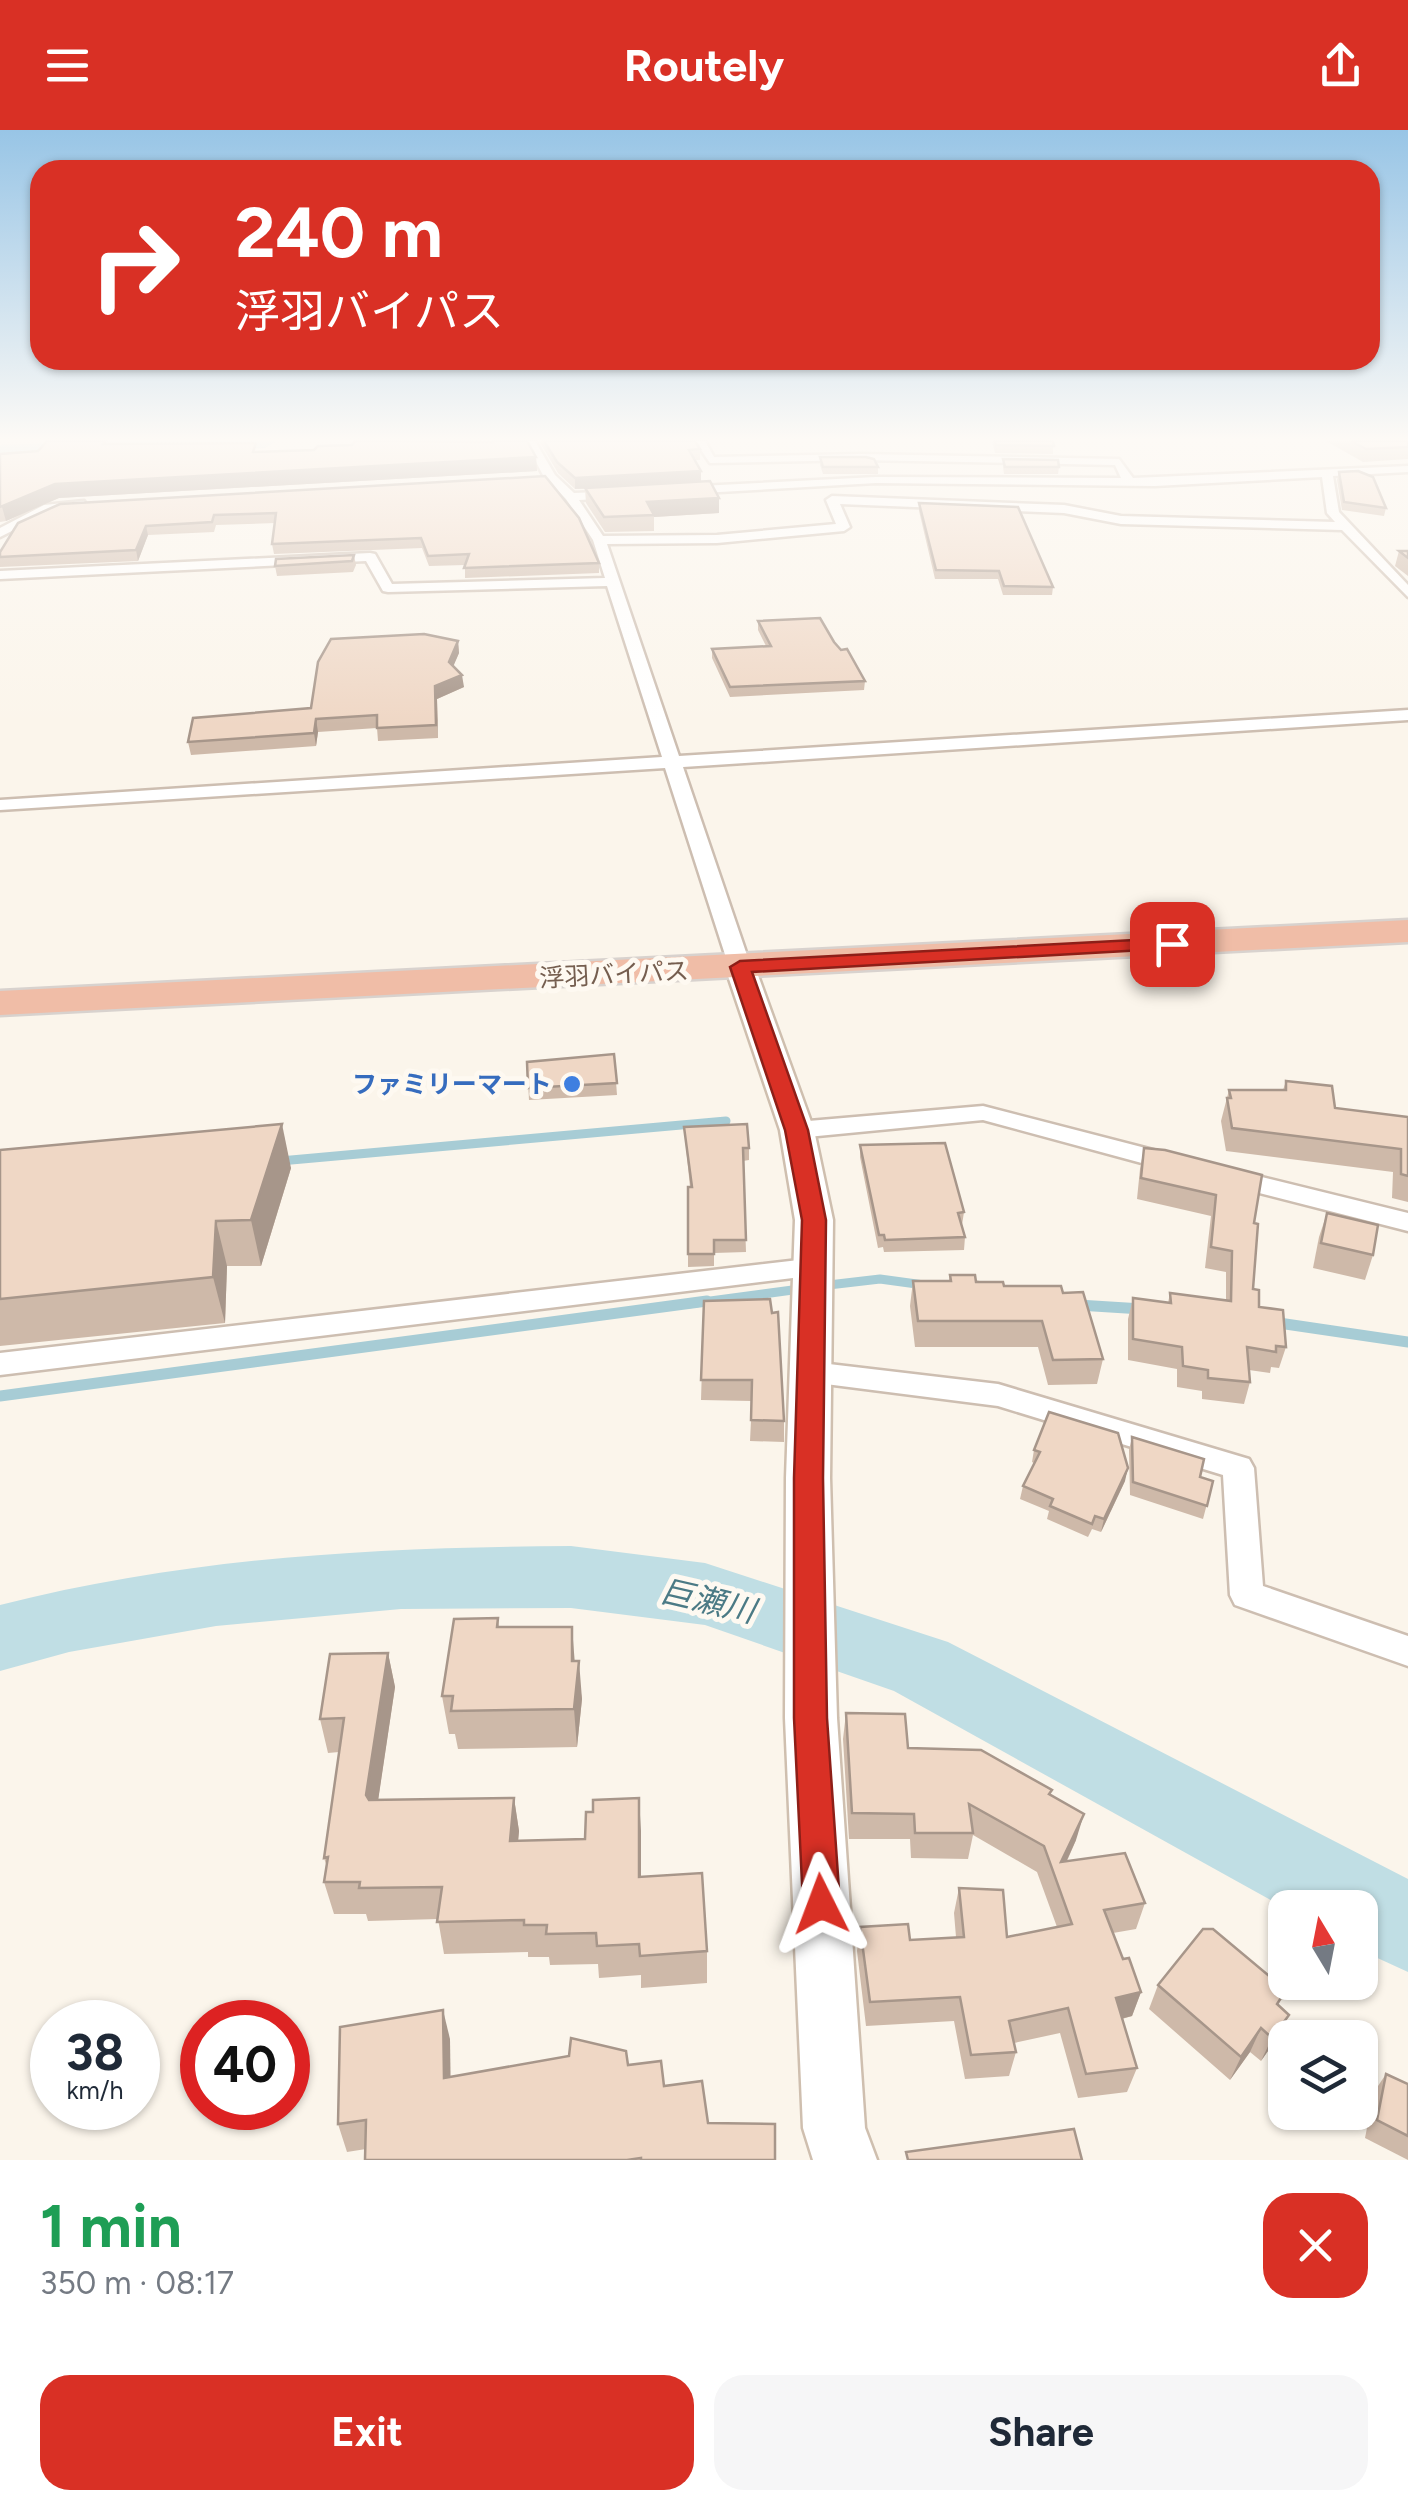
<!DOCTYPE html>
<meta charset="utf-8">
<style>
:root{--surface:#fff;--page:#f6f6f7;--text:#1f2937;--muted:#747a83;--accent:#d93025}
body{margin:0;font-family:Figtree,"Noto Sans JP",sans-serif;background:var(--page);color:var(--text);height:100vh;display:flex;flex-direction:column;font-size:38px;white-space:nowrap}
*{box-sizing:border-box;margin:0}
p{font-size:32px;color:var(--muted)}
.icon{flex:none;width:55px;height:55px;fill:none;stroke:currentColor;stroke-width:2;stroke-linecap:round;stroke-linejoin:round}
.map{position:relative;height:2030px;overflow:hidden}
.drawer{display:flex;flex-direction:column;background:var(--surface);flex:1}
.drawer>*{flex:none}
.top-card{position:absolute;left:30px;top:30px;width:1350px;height:210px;border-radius:30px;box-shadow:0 2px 8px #0004;background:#d93025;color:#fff;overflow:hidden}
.needle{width:65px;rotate:350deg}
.controls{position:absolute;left:1268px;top:1760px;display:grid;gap:20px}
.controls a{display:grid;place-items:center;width:110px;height:110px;border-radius:20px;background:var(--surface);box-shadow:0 2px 8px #0004;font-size:50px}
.speed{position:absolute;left:30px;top:1870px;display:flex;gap:20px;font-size:50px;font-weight:700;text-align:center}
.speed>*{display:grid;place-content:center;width:130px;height:130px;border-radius:50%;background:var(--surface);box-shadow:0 2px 8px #0004;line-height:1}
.speed small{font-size:25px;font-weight:400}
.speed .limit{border:15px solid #d22;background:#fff;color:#111}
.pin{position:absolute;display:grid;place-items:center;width:85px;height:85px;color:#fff;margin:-42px;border-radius:20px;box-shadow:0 5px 15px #0006}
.me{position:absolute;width:110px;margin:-55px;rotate:357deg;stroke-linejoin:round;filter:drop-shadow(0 0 8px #0008)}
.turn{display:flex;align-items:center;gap:35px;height:210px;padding:0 40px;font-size:45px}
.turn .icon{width:130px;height:130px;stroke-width:2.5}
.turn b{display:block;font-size:70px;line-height:85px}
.round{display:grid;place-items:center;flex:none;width:105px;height:105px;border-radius:30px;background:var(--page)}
.head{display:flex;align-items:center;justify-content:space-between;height:170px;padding:0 40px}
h1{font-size:60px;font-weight:700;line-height:75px;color:#1e9e55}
.button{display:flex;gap:20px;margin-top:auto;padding:20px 40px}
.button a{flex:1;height:115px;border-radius:30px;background:var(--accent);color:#fff;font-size:40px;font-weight:700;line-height:115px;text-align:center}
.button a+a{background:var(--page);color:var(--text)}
header{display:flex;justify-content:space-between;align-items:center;height:130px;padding:0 40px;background:var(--accent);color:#fff;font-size:45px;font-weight:700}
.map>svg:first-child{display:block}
</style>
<header><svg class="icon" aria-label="menu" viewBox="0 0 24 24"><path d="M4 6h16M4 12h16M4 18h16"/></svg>Routely<svg class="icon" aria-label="share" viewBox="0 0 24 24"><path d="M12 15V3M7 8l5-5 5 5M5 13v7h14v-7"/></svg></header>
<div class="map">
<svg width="1408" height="2030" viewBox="0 0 1408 2030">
<rect width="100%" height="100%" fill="#fbf5eb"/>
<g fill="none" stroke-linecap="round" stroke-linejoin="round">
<g stroke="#a7ccd5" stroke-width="9">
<path d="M280,1031L726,991"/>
<path d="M820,1156L880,1149L924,1155"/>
<path d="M688,1174L800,1159"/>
</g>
<g stroke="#a7ccd5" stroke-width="11">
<path d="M1078,1175L1142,1179"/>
<path d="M1272,1192L1408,1212"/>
<path d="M0,1266L707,1171"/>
</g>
<g fill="#c0dee4" fill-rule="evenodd">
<path d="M100,311H277L265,318L0,329V315Z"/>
<path d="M571,1416L705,1433L948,1512L1408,1749V1842L1360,1820V1778H1285L894,1561L705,1495L571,1478L401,1479L216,1496L69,1522L0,1541V1475C190,1427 376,1417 571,1416Z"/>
</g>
<g stroke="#cdbeb1" stroke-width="5">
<g id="street">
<path d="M525,311H535L555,345L574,363L623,361L619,368L579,370L603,406L717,405L836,394L826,370L832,366L1064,375L1121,386L1335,392L1327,383L1322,347L1155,356L876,353L684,364L680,357L876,347L1121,348L1115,335L861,330L710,333L695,311H705L714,327L861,324L1119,329L1133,348L1408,336V342L1333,346L1339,382L1408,455V467L1342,400L1121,394L1064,383L840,374L850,397L844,401L717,413L607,414L679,626L1408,580V590L683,637L751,837L740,843L729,837L665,638L0,680V670L662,627L607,456L388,462L383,461L366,431L0,449V441L370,423L375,424L392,454L605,448L593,410L566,369L544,347Z"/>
<path d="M84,371L88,378L51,381L0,407V398L44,375Z"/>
<path d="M983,976L1184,1028L1188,1034L1175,1042L983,990L797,1008L785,1000L797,992Z"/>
<path d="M1229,1039L1408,1083V1101L1220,1053L1216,1047L1220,1041Z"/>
<path d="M816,1128L826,1130L830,1137L826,1144L0,1245V1223Z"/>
<path d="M812,1232L998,1254L1249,1329L1254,1338L1263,1456L1408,1506V1536L1235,1475L1230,1465L1223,1345L998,1276L802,1251L797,1243L802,1235Z"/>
</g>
</g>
<g stroke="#cfbfaf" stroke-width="5">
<path id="secondary" d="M740,828L751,831L755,837L814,1000L833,1090L830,1348L837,1588L865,1998L877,2030H813L803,1998L785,1588L786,1348L795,1090L780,1000L725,837L729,831Z"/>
</g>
<g stroke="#d8d2ce" stroke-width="5">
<path id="highway" d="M1408,790V812L0,885V861Z"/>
</g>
<use href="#street" fill="#fff" fill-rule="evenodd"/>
<use href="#secondary" fill="#fff" fill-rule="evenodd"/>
<use href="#highway" fill="#f0bda7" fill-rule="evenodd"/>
</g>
<g fill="#ceb9a9">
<path d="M108,311L109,314L258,322L491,312V311H527L536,327L537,341L59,368L6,391L0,392V324L38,321Z"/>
<path d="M539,311H695L700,319V330H695L701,351L719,368V383L654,387V401L605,402L586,373L585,359H575L558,343Z"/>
<path d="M992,311H1053V324L995,323Z"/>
<path d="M1326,311H1408V329L1363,332Z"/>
<path d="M820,327L878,337V344H823L820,335Z"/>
<path d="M1003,329L1059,337L1058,344H1004L1003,337Z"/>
<path d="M1339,342L1386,378L1384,386L1342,380L1337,350Z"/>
<path d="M919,373L1053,457L1052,465H1003L998,449H935L919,381Z"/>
<path d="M60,374L579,388L599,433V443L465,448V435L429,436L422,418L274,424L272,414L275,393L216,395L214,402L148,405L138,431L0,437V422Z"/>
<path d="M1399,421H1408V446L1395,436Z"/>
<path d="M354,425L356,435L353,442L277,446L275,436Z"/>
<path d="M758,491L834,512L865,551L864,560L730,567L712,528V519L766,516L758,500Z"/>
<path d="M458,511L459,523L453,536L464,557L437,569L438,608L378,611L377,598L318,602L316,616L191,625L188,612L311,578Z"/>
<path d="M614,924L617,965L529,970L527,932Z"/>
<path d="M1286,951L1335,978L1408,987V1072L1392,1068L1393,1042L1226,1021L1221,991L1229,960H1283Z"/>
<path d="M684,997L749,1018V1030L743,1031L746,1122L714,1123V1136L688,1137V1057H690Z"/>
<path d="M860,1015L964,1082L962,1095L965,1107L964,1120L884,1122L883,1117L878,1118L860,1027Z"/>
<path d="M1144,1018L1165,1020L1254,1093L1253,1159L1259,1177L1286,1217L1279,1238L1271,1237L1270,1243L1249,1240L1250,1252L1244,1274L1202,1269V1261L1177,1257V1239L1128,1230V1189L1133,1168L1168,1173L1170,1163L1226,1171V1142L1205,1138L1211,1086L1137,1069L1140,1039Z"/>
<path d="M0,1020L291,1038L261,1136H227L225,1193L0,1216Z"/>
<path d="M1327,1083L1373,1125L1365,1150L1313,1138L1319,1107Z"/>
<path d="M950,1145L1004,1156L1063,1163L1103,1229L1097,1254L1048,1255L1038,1217H915L910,1176L913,1151H949Z"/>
<path d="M704,1171L784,1291V1312L750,1311L752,1271L701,1270Z"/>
<path d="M1132,1307L1200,1347L1213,1351L1203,1389L1130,1365L1129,1320Z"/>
<path d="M1034,1320L1125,1351L1101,1402L1092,1399L1088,1407L1047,1389L1049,1381L1020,1369L1023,1356L1034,1333L1032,1332Z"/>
<path d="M498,1488L499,1497L575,1531L582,1569L577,1617L458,1619L455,1604H449L442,1566Z"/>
<path d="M388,1523L395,1557L378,1670L514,1668L519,1701L518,1711L585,1709L641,1701V1747L707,1821V1853L641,1858V1845L599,1848L598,1834L550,1835L549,1827H528V1822L444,1824L438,1789L368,1791L366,1784H334L324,1752L327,1737L324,1728L339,1622L328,1623L320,1589Z"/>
<path d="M846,1583L908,1618L1051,1665L1076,1710L1067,1731L1145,1773L1136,1799L1113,1803L1123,1829L1141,1862L1132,1886L1122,1889L1137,1938L1127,1962L1078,1968L1060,1903L1014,1913L1016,1922L1009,1946L965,1949L954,1891L866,1896L857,1821L860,1797L910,1810L956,1807L954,1783L959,1758L1007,1807L1057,1797L1037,1742L973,1705L968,1729L911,1728L910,1709H849L843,1609Z"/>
<path d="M1158,1855L1286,1860L1278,1875L1277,1908L1261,1931L1250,1922L1230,1950L1149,1879Z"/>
<path d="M450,1909V1947L628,1935L664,1956L708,1993L775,2030H365L366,2019L347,2022L338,1994Z"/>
<path d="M1285,1931V1968L1277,1964L1280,1940Z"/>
<path d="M1386,1944L1408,1954V2030L1365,2008L1374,1962Z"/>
</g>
<g fill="#a7968a">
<path d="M536,327L537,341L59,368L6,391L2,377L55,354Z"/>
<path d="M701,341V351L575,359V348Z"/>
<path d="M719,368V383L654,387L647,372Z"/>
<path d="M146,396L148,405L138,431L136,420Z"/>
<path d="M458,511L459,523L450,544L449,532Z"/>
<path d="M462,545L464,557L437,569L438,608L435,556Z"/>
<path d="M316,589L318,602L316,616L314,603Z"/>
<path d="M282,994L291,1038L261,1136L251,1090Z"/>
<path d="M216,1091L227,1136L225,1193L213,1147Z"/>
<path d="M1128,1338L1125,1351L1101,1402L1104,1389Z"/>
<path d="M572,1497L575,1535L579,1531L582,1569L577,1617L574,1579Z"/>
<path d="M388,1523L395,1557L374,1698L366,1665Z"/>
<path d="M514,1668L519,1701L515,1744L510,1711Z"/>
<path d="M639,1668L641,1701V1780L639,1747Z"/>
<path d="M1084,1684L1076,1710L1057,1752L1061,1732Z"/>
<path d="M1141,1862L1132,1886L1108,1892L1116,1868Z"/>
<path d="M443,1880L450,1909L451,1977L444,1948Z"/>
<path d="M1289,1885L1277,1908L1261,1931L1272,1908Z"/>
<path d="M1261,1898L1250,1922L1230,1950L1241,1927Z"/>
</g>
<g fill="#efd7c5" stroke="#a7968a" stroke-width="2.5">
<path d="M47,311H105L103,314L256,313L253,322L314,320L318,316L352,315L355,311L493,312V311H527L536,327L55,354L0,377V324L38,321Z"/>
<path d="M544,311H695L700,319L689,320L701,341L575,348L557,332Z"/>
<path d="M995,311H1053L1054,316L996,315Z"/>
<path d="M1351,311H1408V317L1366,319Z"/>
<path d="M820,327H866L874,329L878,337H823Z"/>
<path d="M1003,329L1058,330L1059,337H1005Z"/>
<path d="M1358,341L1373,347L1386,378L1344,372L1339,342Z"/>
<path d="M545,346L579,388L599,433L464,438L469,424L428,426L421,408L272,414L276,383L214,385L212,392L146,396L136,420L0,427V422L18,393L60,374Z"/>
<path d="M710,351L719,368L647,372L654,385L604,387L585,358Z"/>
<path d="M919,373L1018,377L1053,457L1004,456L999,441L936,440Z"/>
<path d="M1399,421H1408V428Z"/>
<path d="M354,425L352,431L275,436L276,429Z"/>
<path d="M820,488L834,512L841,520L847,519L865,551L730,557L712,519L771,516L758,491Z"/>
<path d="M424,504L458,511L449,532L462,545L435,556L436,595L377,598V585L316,589L314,603L188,612L193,588L311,578L318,532L331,509Z"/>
<path d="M614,924L617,953L528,958L527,932Z"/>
<path d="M1286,951L1332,956L1335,978L1408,987V1046L1401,1044V1019L1232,998L1227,968H1231L1229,960H1286Z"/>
<path d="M282,994L251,1090L216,1091L213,1147L0,1169V1020Z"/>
<path d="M747,994L749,1018H743L746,1110H714V1124H688V1057H692L684,997Z"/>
<path d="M945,1013L964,1082L958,1083L965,1107L885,1110L884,1105H879L860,1015Z"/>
<path d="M1144,1018L1165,1020L1262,1045L1254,1093L1258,1094L1253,1159L1259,1160V1177L1283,1180L1286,1217L1276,1216V1222L1247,1217L1250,1252L1208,1248V1240L1183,1236L1182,1217L1133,1209V1168L1171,1173L1170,1163L1231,1171L1232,1121L1211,1117L1216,1065L1141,1048Z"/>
<path d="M1327,1083L1378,1095L1373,1125L1321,1113Z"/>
<path d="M950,1145H975L976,1152H1003L1004,1156H1061L1063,1163L1083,1162L1103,1229L1053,1230L1042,1191H918L913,1151H951Z"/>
<path d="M770,1169L772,1183L778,1182L784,1291L751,1290L752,1250H701L704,1171Z"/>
<path d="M1049,1282L1118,1303L1128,1338L1104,1389L1095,1386L1092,1394L1050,1376L1053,1369L1023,1356L1040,1322L1034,1320Z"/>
<path d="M1132,1307L1204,1329L1200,1347L1213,1351L1207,1376L1133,1352Z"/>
<path d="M498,1488L497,1497H572V1531H579L574,1579L451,1581L453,1566H442L454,1489Z"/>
<path d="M388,1523L366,1665L369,1670L514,1668L510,1711L585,1709L586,1682H593V1670L639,1668V1747L702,1743L707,1821L640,1826L639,1814L597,1816L596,1803L546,1804L547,1795H524V1790L437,1792L442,1757L359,1758L360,1752H324L328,1727L324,1728L344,1588L320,1589L330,1524Z"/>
<path d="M846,1583L905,1584L908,1618L981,1620L1052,1660L1049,1664L1084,1684L1061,1732L1125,1723L1145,1773L1104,1780L1123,1829L1129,1828L1141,1862L1116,1868L1137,1938L1086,1944L1068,1878L1009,1891L1016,1922L971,1925L960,1867L870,1872L860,1797L908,1794L910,1810L964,1807L959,1758L1003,1760L1007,1807L1072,1794L1044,1716L969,1674L973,1703H915L914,1684L852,1683Z"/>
<path d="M1203,1799H1213L1286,1860L1277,1874L1289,1885L1272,1908L1261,1898L1241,1927L1158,1855Z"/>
<path d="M443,1880L444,1948L569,1926L571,1908L626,1921L628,1935L661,1931L664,1956L702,1951L708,1993L775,1994V2030H641V2028L627,2030H365L366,1990L338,1994L340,1897Z"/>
<path d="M1386,1944L1408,1954V2006L1377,1990Z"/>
<path d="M1074,1999L1082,2030H908L906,2022Z"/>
</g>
<linearGradient id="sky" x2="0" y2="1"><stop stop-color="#98c5e6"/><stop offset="0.52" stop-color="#fdfaf6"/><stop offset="1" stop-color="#fdfaf6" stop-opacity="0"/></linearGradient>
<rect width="1408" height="595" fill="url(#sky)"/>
<path fill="#d93025" stroke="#8d1f18" stroke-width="2.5" d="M1172,808L1182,814L1179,818L752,842L808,1000L826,1090L823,1348L827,1588L840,1774L834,1787L821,1792L808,1787L803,1774L794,1588V1348L802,1090L785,1000L730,837L740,831Z"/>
<circle fill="#3f7fe0" stroke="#fef9f1" stroke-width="4" cx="572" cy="954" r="10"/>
<g text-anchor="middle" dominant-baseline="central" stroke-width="10" stroke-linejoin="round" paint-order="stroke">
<g font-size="25" fill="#755e4f" stroke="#fef9f1">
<text transform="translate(614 844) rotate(-3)">浮羽バイパス</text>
</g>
<g font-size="25" font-weight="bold" fill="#366cbe" stroke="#fef9f1" text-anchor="end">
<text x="552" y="954">ファミリーマート</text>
</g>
<g font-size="32" font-style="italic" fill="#4b7a85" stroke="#fef9f1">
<text transform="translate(708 1471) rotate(13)">巨瀬川</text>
</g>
</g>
</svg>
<div class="controls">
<a><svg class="needle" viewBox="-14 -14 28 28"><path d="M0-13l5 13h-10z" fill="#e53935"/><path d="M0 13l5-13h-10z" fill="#747a83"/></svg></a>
<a><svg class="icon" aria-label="layers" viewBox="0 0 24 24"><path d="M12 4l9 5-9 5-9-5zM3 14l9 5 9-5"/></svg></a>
</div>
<div class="speed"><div>38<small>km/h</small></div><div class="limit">40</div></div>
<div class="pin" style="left:1172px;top:814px;background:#d93025"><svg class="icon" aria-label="arrive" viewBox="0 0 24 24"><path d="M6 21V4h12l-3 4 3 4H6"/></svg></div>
<svg class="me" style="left:821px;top:1774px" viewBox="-20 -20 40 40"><path d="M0-17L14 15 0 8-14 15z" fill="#d93025" stroke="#fff" stroke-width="4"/></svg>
<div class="top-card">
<div class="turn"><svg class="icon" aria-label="right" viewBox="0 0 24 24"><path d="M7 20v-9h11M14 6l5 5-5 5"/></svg><div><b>240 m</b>浮羽バイパス</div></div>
</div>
</div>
<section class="drawer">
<div class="head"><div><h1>1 min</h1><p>350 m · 08:17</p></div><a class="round" style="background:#d93025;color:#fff"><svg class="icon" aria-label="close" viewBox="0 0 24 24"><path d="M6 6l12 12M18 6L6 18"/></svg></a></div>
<div class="button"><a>Exit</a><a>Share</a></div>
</section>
